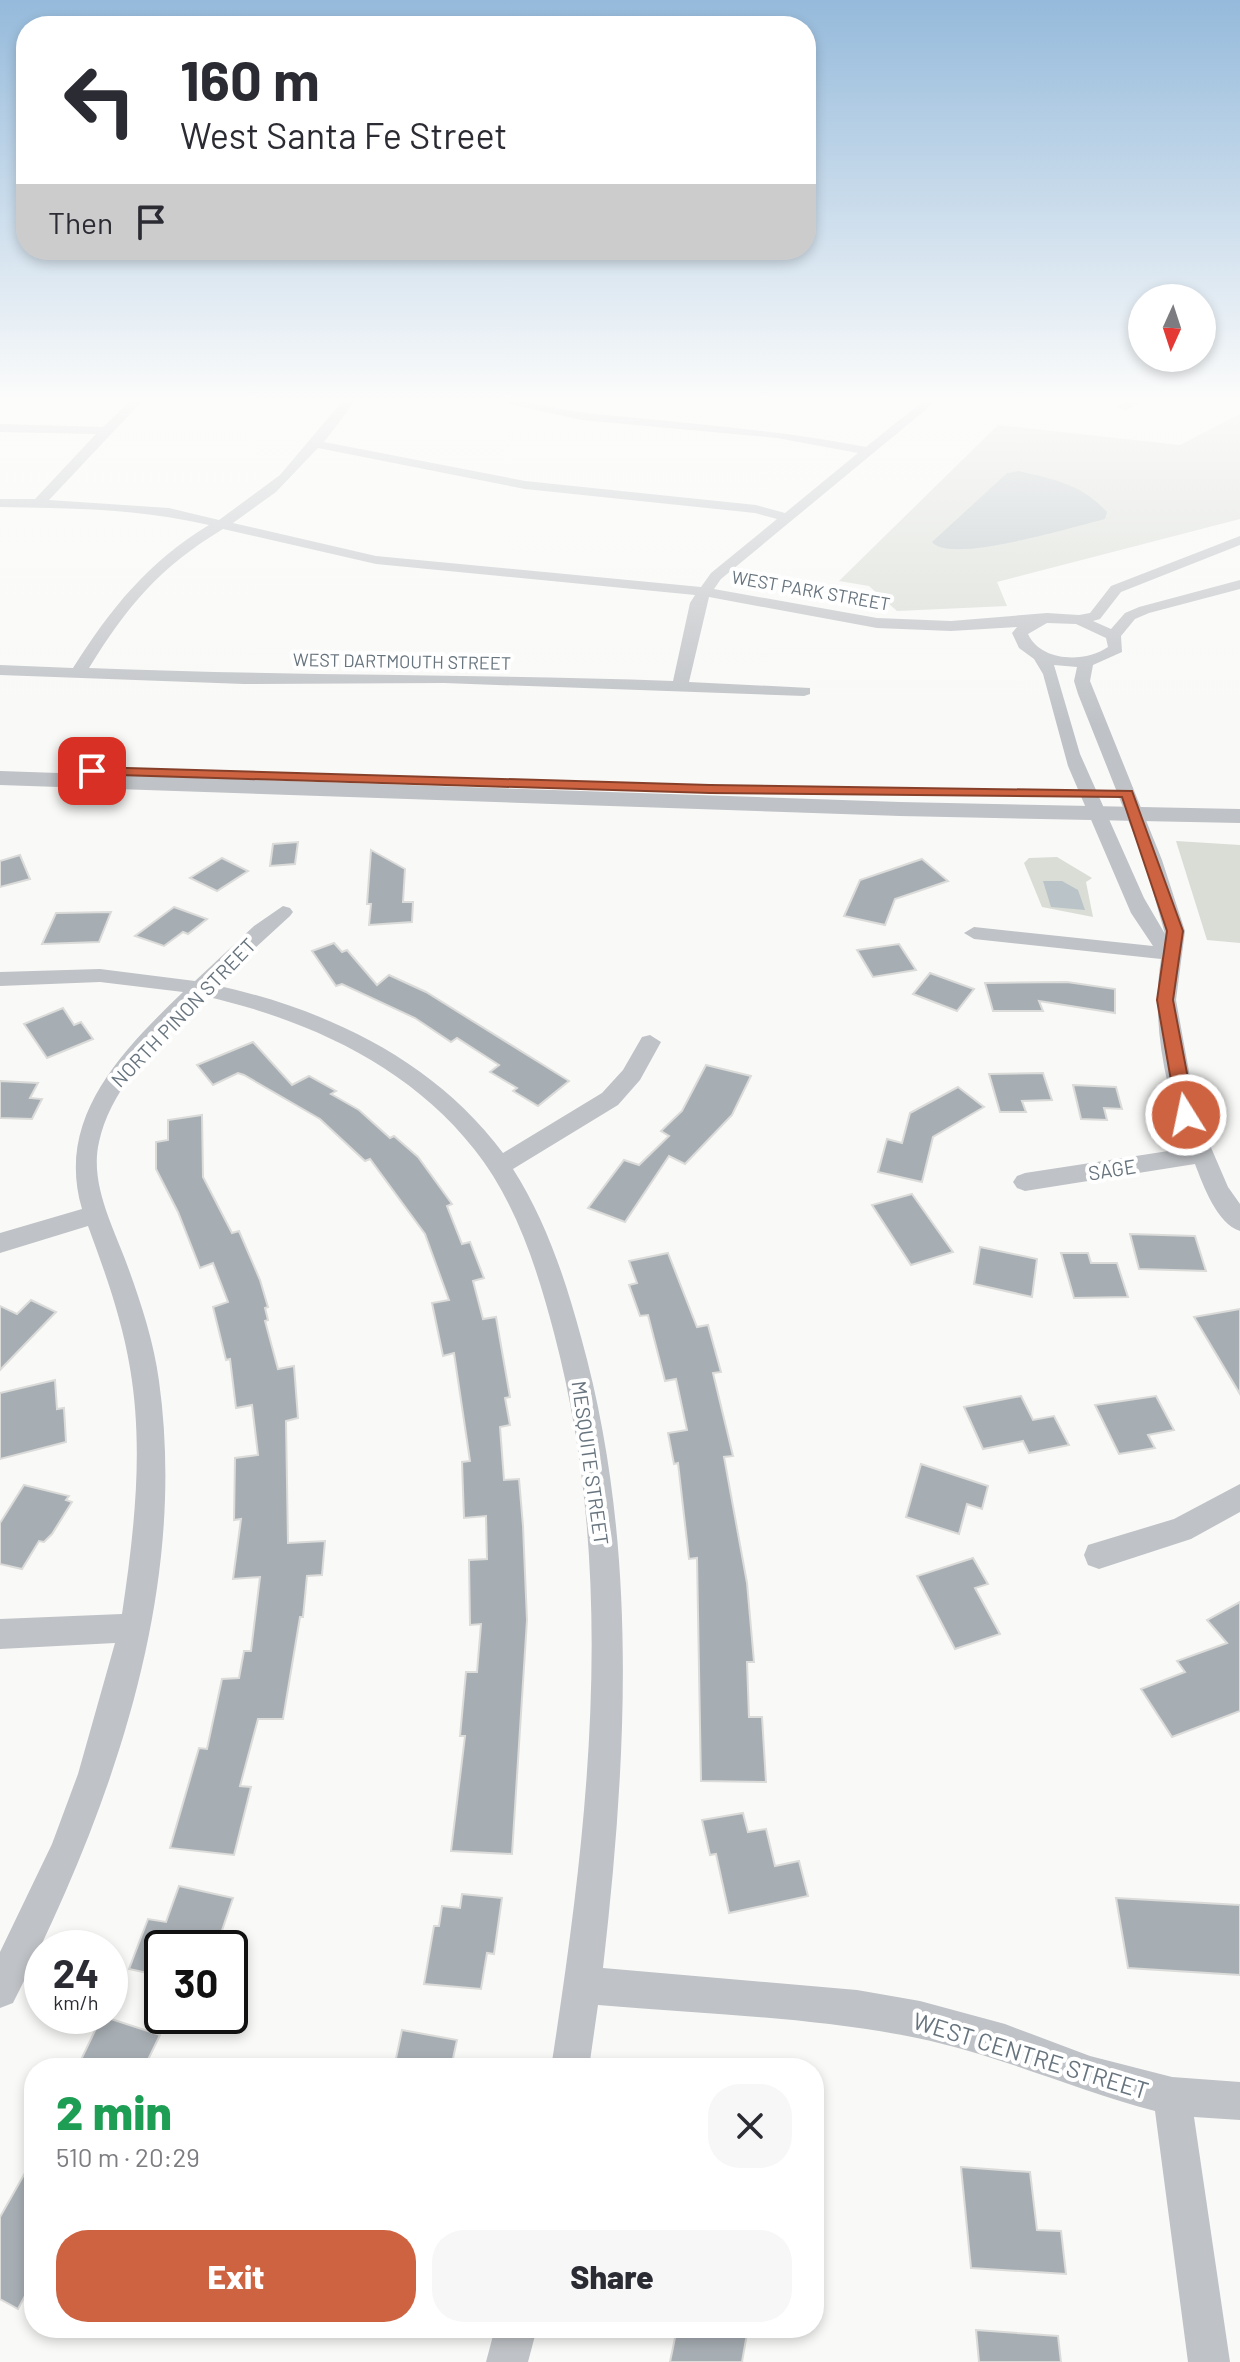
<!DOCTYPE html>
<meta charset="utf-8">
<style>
:root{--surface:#fff;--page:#f7f7f7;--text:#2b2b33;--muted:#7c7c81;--accent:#ce6341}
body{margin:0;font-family:Barlow,sans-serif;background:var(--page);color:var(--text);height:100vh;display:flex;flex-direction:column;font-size:30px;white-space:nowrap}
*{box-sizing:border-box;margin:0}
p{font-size:26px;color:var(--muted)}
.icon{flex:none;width:44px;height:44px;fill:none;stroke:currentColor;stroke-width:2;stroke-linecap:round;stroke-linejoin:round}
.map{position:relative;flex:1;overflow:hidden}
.side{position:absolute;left:24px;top:2058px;width:800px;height:280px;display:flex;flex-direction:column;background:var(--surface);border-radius:32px;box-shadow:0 4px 12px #0003}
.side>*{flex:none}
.banner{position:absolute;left:16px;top:16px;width:800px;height:244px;border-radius:32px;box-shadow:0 4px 12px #0003;background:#fff;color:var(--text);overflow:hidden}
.needle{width:52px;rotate:183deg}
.buttons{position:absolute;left:1128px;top:284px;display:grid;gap:16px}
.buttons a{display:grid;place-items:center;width:88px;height:88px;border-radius:50%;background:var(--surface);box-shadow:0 4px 12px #0003;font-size:40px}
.speed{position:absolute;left:24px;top:1930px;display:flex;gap:16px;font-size:40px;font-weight:700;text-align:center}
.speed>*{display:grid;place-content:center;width:104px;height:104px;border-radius:50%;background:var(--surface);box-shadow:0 4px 12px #0003;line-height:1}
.speed small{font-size:20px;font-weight:400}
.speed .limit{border:4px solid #111;border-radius:12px;background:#fff;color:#111}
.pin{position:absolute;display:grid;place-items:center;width:68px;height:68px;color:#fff;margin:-34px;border-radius:16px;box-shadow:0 4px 12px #0006}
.me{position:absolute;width:88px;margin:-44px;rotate:350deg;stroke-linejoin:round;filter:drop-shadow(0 0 6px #0008)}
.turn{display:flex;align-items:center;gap:28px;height:168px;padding:0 32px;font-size:36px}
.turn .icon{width:104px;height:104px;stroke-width:2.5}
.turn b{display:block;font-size:56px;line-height:68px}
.then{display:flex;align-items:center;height:76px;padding:0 32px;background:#0003;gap:16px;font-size:30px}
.round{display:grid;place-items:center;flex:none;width:84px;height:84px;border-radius:32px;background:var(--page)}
.summary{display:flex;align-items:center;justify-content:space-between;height:136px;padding:0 32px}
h1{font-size:48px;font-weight:800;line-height:60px;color:#1e9e55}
.cta{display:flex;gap:16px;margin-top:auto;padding:16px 32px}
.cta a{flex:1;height:92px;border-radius:32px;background:var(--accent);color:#fff;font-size:32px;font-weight:800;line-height:92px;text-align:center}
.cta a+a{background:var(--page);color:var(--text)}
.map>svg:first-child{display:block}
</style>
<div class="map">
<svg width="1240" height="2362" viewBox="0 0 1240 2362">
<rect width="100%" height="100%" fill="#f9f9f7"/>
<g fill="#d9ddd6">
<path d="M1240,414V519L997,582L1007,606L897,611L869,586L839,581L998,425L1180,445Z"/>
<path d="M1176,841L1240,845V943L1207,940Z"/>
<path d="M1057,857L1092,878L1086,882L1093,917L1042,907L1024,863L1029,858Z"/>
</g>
<g fill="#bac3c7">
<path d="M1019,471C1054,479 1083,485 1107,512L1105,519C1076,526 949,565 932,542L1007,473Z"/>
<path d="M1043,881H1062L1078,890L1085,910L1051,907Z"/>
</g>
<g fill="#a7aeb3" stroke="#dbdbd9" stroke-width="2">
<path d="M298,842L295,864L270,866L273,844Z"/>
<path d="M371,850L405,869L403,902H413L412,922L369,925L371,904H367Z"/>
<path d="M20,855L30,879L0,887V861Z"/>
<path d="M222,858L248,871L217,891L190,878Z"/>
<path d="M922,859L948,881L895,899L885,925L844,916L860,880Z"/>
<path d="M174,907L207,919L188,934L183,932L164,946L135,936Z"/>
<path d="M111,912L99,942L42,944L56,913Z"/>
<path d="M334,943L342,952L347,950L377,985L389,975L426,992L569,1081L538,1106L513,1091L517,1088L490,1072L499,1065L457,1038L451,1042L415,1018L342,984L336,986L312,951Z"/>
<path d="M899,944L916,970L873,977L857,950Z"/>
<path d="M930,973L974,989L957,1011L913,994Z"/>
<path d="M1067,982L1115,989V1013L1039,1001L1043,1011H993L985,983Z"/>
<path d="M63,1008L74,1025L81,1022L93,1039L47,1058L24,1024Z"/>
<path d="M253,1042L292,1085L309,1076L336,1091L331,1094L359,1110L390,1138L394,1136L418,1157L452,1204L447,1206L462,1244L470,1242L484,1278L473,1281L483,1319L496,1317L510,1397L505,1398L510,1425L500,1427L504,1480L519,1479L523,1526L527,1620L512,1854L451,1851L465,1736H460L466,1672H477L481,1624L470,1625L469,1560L487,1559L486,1516L464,1518L462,1462L470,1461L454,1353L443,1356L432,1303L449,1300L425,1234L370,1159L365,1161L320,1119L244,1075L238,1073L213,1085L197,1065Z"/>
<path d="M706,1065L751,1076L732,1115L685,1164L669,1156L625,1222L588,1208L624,1160L639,1165L669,1136L661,1131L682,1111Z"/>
<path d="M1043,1073L1052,1100L1022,1101L1026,1112H1000L989,1074Z"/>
<path d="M0,1081L38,1083L30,1098L42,1099L32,1119L0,1118Z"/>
<path d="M1073,1085L1116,1087L1122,1109L1104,1108L1107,1120L1081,1119Z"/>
<path d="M958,1087L984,1107L933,1137L922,1182L878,1172L887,1139L902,1143L910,1113Z"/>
<path d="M202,1115L203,1177L232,1233L239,1231L260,1280L268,1307L265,1308L268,1320L265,1321L278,1369L294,1366L298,1418L286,1421L288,1543L325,1541L322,1575L307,1576L303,1617H300L283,1719H258L240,1786L251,1787L234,1855L170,1848L199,1748L207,1749L222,1679L239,1678L244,1651H251L260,1577L233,1579L241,1519L234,1520L235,1458L258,1455L252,1405L236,1408L230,1359L226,1360L213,1307L228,1302L213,1263L200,1268L178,1212L156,1169V1142L168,1140V1120Z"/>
<path d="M912,1194L953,1252L911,1265L872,1205Z"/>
<path d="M1130,1234L1195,1236L1206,1271L1139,1269Z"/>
<path d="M980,1247L1037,1259L1032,1297L974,1284Z"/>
<path d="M668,1253L697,1327L708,1325L721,1372L713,1373L733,1456L724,1457L747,1583L754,1662H747L749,1717H762L766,1782L701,1781L697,1558L689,1559L678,1463L674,1464L668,1433L687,1430L676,1379L665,1381L648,1315L640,1316L629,1285L637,1283L629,1261Z"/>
<path d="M1061,1253H1088L1091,1263H1117L1128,1297L1074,1298Z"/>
<path d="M31,1300L56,1312L0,1370V1306L17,1314Z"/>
<path d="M1240,1309V1394L1194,1317Z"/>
<path d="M55,1380L57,1409L64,1408L66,1442L0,1459V1393Z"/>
<path d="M1021,1396L1033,1420L1054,1416L1069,1445L1029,1453L1023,1441L983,1449L964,1407Z"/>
<path d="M1156,1396L1174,1430L1148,1435L1155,1448L1119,1454L1095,1405Z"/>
<path d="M921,1464L988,1486L982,1509L967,1504L959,1534L906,1517Z"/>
<path d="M24,1485L69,1496L66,1500L72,1502L52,1534L44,1542L39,1541L22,1569L0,1564V1523Z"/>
<path d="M973,1558L988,1584L975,1588L1000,1634L955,1649L917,1576Z"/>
<path d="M1240,1602V1711L1172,1737L1141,1689L1185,1672L1177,1661L1227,1643L1207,1620Z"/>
<path d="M743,1813L748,1832L766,1829L775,1866L799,1861L808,1896L729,1913L716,1854L710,1855L702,1820Z"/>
<path d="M179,1886L233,1898L216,1948H162V1976L129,1969L148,1919L166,1922Z"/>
<path d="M462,1894L502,1898L494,1954L487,1953L481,1989L424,1984L434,1926H439L442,1906L460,1908Z"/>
<path d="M1116,1898L1240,1905V1975L1128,1968Z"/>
<path d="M102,2016L160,2035L144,2068H77Z"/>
<path d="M402,2030L457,2040L451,2068H394Z"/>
<path d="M34,2157V2279L18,2309L0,2299V2217Z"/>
<path d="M961,2167L1030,2172L1037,2230L1061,2231L1066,2274L971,2268Z"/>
<path d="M677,2328H748L742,2362H670Z"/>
<path d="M976,2330L1058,2336L1061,2362H979Z"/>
</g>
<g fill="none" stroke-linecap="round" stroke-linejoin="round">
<g fill="#bfc2c6" fill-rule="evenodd">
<path d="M134,397H146L49,500L169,508L219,520L280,475L346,397H358L324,442L525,481L756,505L785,513L858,453L777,438L582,420L478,397C515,396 550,409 587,413C680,423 773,429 866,447L928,397H941L721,579L714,589L877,618L951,621L1047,613L1079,615L1090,613L1111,586L1240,536V545L1121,592L1100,619L1093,621L1111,629L1125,613L1139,607L1240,580V589L1149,613L1135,619L1121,636L1122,652L1093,665L1090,681L1162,860L1185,931L1176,1000L1197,1115L1228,1187L1240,1204V1231C1217,1224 1203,1185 1195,1164L1025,1191L1017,1188L1013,1182L1017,1176L1025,1173L1188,1148C1165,1090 1151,1021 1161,959L974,939L964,933L974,927L1153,946L1131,913L1068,766L1043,674L1034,659L1019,648L1012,633L1017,627L951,631L877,628L709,597L689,682L810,688V694L804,696L444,683L244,684L0,675V665L73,668C111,608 148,562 209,525C140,509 71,508 0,507V499H35L96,434L0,432V424L103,427ZM318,448L525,489L755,513L777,519L711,573L701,587L376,556L233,523L276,492ZM223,529L376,564L695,595L690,603L673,681C478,674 284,676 89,668C127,606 160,567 223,529ZM1047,623L1076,624L1106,638L1108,647C1085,663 1041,662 1028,634ZM1054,665L1077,667L1074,681L1078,694L1144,860L1165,934L1144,898L1080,754Z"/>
<path d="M1135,397H1150L1126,410L1116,407Z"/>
<path d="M283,906L290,908L293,912L290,916L215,985C326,1009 434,1060 503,1153L602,1093L623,1070L642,1037L650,1035L661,1042L640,1080L618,1105L513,1169C546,1221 565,1278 581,1337C639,1544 627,1757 603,1968L857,1990L920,2001L1005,2024L1090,2056L1172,2077L1240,2082V2120L1194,2117L1230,2362H1188L1155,2111C1075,2090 999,2055 917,2038C813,2017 704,2014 598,2005L589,2068H551C589,1823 618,1575 554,1333C537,1268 515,1200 474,1149C408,1065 306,1019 204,996C163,1036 112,1084 99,1142C89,1185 115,1230 129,1270C142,1306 154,1343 159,1381C189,1597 109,1813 13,2003L0,2008V1952L52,1844L78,1774L115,1643L0,1649V1619L122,1614C134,1533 144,1450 130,1368C122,1319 105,1272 88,1226L0,1253V1233L82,1209C55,1118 122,1051 183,992L100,982L0,986V972L100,969L195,981L254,926Z"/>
<path d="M1240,1484V1512L1191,1539L1099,1569L1088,1565L1084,1555L1088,1545L1174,1519Z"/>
<path d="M495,2328H537L528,2362H486Z"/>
</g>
<path fill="#bfc2c6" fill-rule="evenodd" d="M0,771L900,802L1240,809V823L900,816L0,785Z"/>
</g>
<linearGradient id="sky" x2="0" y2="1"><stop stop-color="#95badb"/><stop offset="0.55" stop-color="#fcfcfb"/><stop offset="1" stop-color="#fcfcfb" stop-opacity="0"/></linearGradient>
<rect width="1240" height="727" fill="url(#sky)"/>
<path fill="#ce6341" stroke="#86402a" stroke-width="2" d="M92,767L710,785L1132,791L1183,931L1173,1000L1195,1115L1186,1121L1177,1115L1157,1000L1167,931L1122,797L710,793L87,774V768Z"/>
<g text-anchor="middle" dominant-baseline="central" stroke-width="8" stroke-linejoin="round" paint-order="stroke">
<g font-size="18" fill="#67747e" stroke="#fff">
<text transform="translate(811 590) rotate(10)">WEST PARK STREET</text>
<text transform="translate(402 661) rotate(1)">WEST DARTMOUTH STREET</text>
</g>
<g font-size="20" fill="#67747e" stroke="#fff">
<text transform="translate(183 1012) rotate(-46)">NORTH PINON STREET</text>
<text transform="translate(1112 1169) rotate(-9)">SAGE</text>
<text transform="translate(591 1463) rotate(82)">MESQUITE STREET</text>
</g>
<g font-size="24" fill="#67747e" stroke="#fff">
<text transform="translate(1031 2055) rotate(17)">WEST CENTRE STREET</text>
</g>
</g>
</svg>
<div class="buttons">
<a><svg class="needle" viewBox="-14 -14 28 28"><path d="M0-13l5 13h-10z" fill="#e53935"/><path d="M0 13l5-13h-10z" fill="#7c7c81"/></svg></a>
</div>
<div class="speed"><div>24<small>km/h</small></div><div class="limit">30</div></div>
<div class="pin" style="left:92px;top:771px;background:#d93025"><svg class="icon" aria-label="arrive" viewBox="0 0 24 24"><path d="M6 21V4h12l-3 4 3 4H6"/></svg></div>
<svg class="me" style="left:1186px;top:1115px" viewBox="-20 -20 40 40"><circle r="17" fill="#ce6341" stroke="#fff" stroke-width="3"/><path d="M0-11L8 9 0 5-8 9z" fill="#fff"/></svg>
<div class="banner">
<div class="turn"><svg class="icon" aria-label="left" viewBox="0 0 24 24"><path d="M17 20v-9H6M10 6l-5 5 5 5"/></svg><div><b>160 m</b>West Santa Fe Street</div></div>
<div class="then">Then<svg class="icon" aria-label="arrive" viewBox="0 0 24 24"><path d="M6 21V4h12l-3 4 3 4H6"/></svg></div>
</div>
<section class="side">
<div class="summary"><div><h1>2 min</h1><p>510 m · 20:29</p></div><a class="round"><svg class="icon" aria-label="close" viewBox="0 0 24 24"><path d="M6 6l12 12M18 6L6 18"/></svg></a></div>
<div class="cta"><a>Exit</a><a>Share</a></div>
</section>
</div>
